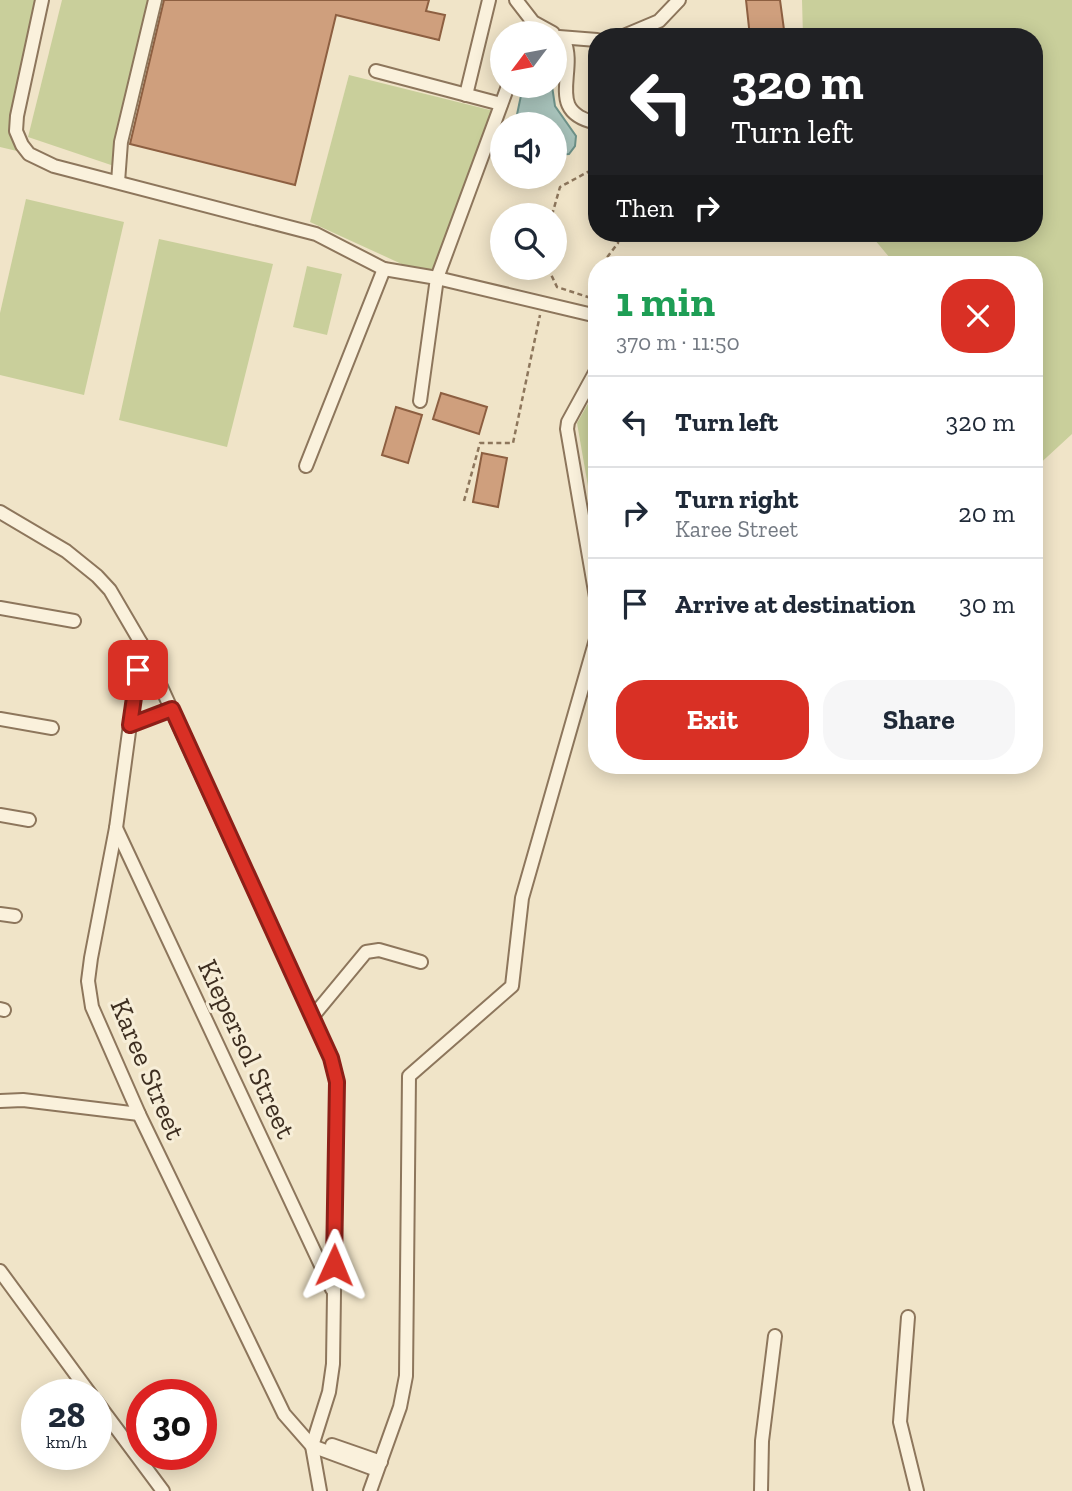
<!DOCTYPE html>
<meta charset="utf-8">
<style>
:root{--surface:#fff;--page:#f6f6f7;--text:#1f2937;--muted:#747a83;--line:#e0e1e3;--accent:#d93025}
body{margin:0;font-family:"Zilla Slab",serif;background:var(--page);color:var(--text);height:100vh;display:flex;flex-direction:column;font-size:26px;white-space:nowrap}
*{box-sizing:border-box;margin:0}
p{font-size:23px;color:var(--muted)}
.icon{flex:none;width:38px;height:38px;fill:none;stroke:currentColor;stroke-width:2;stroke-linecap:round;stroke-linejoin:round}
.map{position:relative;flex:1;overflow:hidden}
.drawer{position:absolute;left:588px;top:256px;width:455px;height:518px;display:flex;flex-direction:column;background:var(--surface);border-radius:28px;box-shadow:0 4px 18px #0003}
.drawer>*{flex:none}
.guide{position:absolute;left:588px;top:28px;width:455px;height:214px;border-radius:28px;box-shadow:0 4px 18px #0003;background:#202124;color:#fff;overflow:hidden}
.needle{width:46px;rotate:238deg}
.controls{position:absolute;left:490px;top:21px;display:grid;gap:14px}
.controls a{display:grid;place-items:center;width:77px;height:77px;border-radius:50%;background:var(--surface);box-shadow:0 4px 18px #0003;font-size:35px}
.speed{position:absolute;left:21px;top:1379px;display:flex;gap:14px;font-size:35px;font-weight:700;text-align:center}
.speed>*{display:grid;place-content:center;width:91px;height:91px;border-radius:50%;background:var(--surface);box-shadow:0 4px 18px #0003;line-height:1}
.speed small{font-size:18px;font-weight:400}
.speed .limit{border:10px solid #d22;background:#fff;color:#111}
.pin{position:absolute;display:grid;place-items:center;width:60px;height:60px;color:#fff;margin:-30px;border-radius:14px;box-shadow:0 4px 10px #0006}
.me{position:absolute;width:77px;margin:-38px;rotate:1deg;stroke-linejoin:round;filter:drop-shadow(0 0 5px #0008)}
.turn{display:flex;align-items:center;gap:24px;height:147px;padding:0 28px;font-size:32px}
.turn .icon{width:91px;height:91px;stroke-width:2.5}
.turn b{display:block;font-size:49px;line-height:60px}
.then{display:flex;align-items:center;height:66px;padding:0 28px;background:#0003;gap:14px;font-size:26px}
.round{display:grid;place-items:center;flex:none;width:74px;height:74px;border-radius:28px;background:var(--page)}
.overview{display:flex;align-items:center;justify-content:space-between;height:119px;padding:0 28px}
h1{font-size:42px;font-weight:700;line-height:52px;color:#1e9e55}
.button{display:flex;gap:14px;margin-top:auto;padding:14px 28px}
.button a{flex:1;height:80px;border-radius:28px;background:var(--accent);color:#fff;font-size:28px;font-weight:700;line-height:80px;text-align:center}
.button a+a{background:var(--page);color:var(--text)}
ul{padding:0;list-style:none}
li{display:flex;align-items:center;gap:21px;height:91px;padding:0 28px;border-top:2px solid var(--line)}
li div{flex:1}
li b{display:block;font-size:26px}
li em{font-style:normal}
.map>svg:first-child{display:block}
</style>
<div class="map">
<svg width="1072" height="1491" viewBox="0 0 1072 1491">
<rect width="100%" height="100%" fill="#f0e4c8"/>
<g fill="#c9cf9b">
<path d="M0,0H37L9,127L17,151L0,147Z"/>
<path d="M62,0H155L114,166L28,137Z"/>
<path d="M802,0H1072V434L1034,469V264H895L869,233H1034V37H803Z"/>
<path d="M349,75L498,112L430,277L310,222Z"/>
<path d="M26,199L124,222L84,395L0,375V313Z"/>
<path d="M159,239L273,264L227,447L119,420Z"/>
<path d="M307,266L342,274L327,335L293,327Z"/>
<path d="M597,388V538L577,423Z"/>
</g>
<path fill="#a9c4bc" stroke="#6f938a" stroke-width="2" d="M523,86H552L555,106L576,136L575,146L569,154L555,155V124H515Z"/>
<g fill="#cf9f7d" stroke="#8d5f41" stroke-width="2">
<path d="M164,0H429L426,11L445,15L439,40L336,15L295,185L130,144Z"/>
<path d="M746,0H780L785,37H750Z"/>
<path d="M441,393L487,407L479,434L433,419Z"/>
<path d="M396,407L422,415L408,463L382,455Z"/>
<path d="M482,453L507,458L498,507L473,502Z"/>
</g>
<g fill="none" stroke-linecap="round" stroke-linejoin="round">
<g stroke="#8d765c" stroke-width="16">
<g id="minor">
<path d="M42,0L17,116L16,131L22,145L29,154L54,166L316,234L384,269L437,278L597,316"/>
<path d="M516,0L533,22L553,33"/>
<path d="M559,37L597,40"/>
<path d="M621,37L659,21L679,0"/>
<path d="M564,40C578,73 544,112 597,123"/>
<path d="M376,71L501,104"/>
<path d="M466,95L489,0"/>
<path d="M118,182L121,142L155,0"/>
<path d="M597,369L568,422L567,429L597,603"/>
<path d="M420,401L437,278L508,86"/>
<path d="M306,466L384,269"/>
<path d="M0,512L66,551L97,576L110,590L141,643L331,1058L337,1082L333,1364L329,1392L312,1446L320,1491"/>
<path d="M0,608L74,621"/>
<path d="M141,643L116,828L91,958L88,981L92,1007L139,1114L284,1414L312,1446L377,1470"/>
<path d="M0,719L52,728"/>
<path d="M130,725L172,709"/>
<path d="M0,815L29,820"/>
<path d="M116,828L332,1289"/>
<path d="M0,914L15,916"/>
<path d="M0,1009L4,1010"/>
<path d="M313,1016L366,952L379,950L421,962"/>
<path d="M0,1101L23,1100L139,1114"/>
<path d="M0,1271L91,1395"/>
<path d="M908,1317L900,1422L917,1491"/>
<path d="M96,1401L163,1491"/>
<path d="M332,1445L381,1462"/>
<path d="M370,1491L400,1407L406,1376L409,1076L512,986L522,898L597,636"/>
<path d="M761,1491L762,1441L775,1336"/>
</g>
</g>
<g stroke="#8d765c" stroke-width="2.5" stroke-dasharray="5 3.5" stroke-linecap="butt">
<path d="M552,215L560,187L597,167"/>
<path d="M602,264L618,243L619,233"/>
<path d="M548,268L557,287L597,300"/>
<path d="M464,501L480,443H513L540,315"/>
</g>
<use href="#minor" stroke="#faf1dc" stroke-width="12"/>
</g>
<g fill="none" stroke-linecap="round" stroke-linejoin="round">
<g stroke="#8d1f18" stroke-width="18">
<path id="route" d="M138,670L130,725L172,709L331,1058L337,1082L334,1265"/>
</g>
<use href="#route" stroke="#d93025" stroke-width="12"/>
</g>
<g text-anchor="middle" dominant-baseline="central" stroke-width="6" stroke-linejoin="round" paint-order="stroke">
<g font-size="28" fill="#3d2e20" stroke="#f7eed8">
<text transform="translate(247 1049) rotate(65)">Kiepersol Street</text>
<text transform="translate(148 1069) rotate(67)">Karee Street</text>
</g>
</g>
</svg>
<div class="controls">
<a><svg class="needle" viewBox="-14 -14 28 28"><path d="M0-13l5 13h-10z" fill="#e53935"/><path d="M0 13l5-13h-10z" fill="#747a83"/></svg></a>
<a><svg class="icon" aria-label="sound" viewBox="0 0 24 24"><path d="M4 9h4l5-4v14l-5-4H4zM17 9q2 3 0 6"/></svg></a>
<a><svg class="icon" aria-label="search" viewBox="0 0 24 24"><circle cx="10" cy="10" r="6"/><path d="M15 15l6 6"/></svg></a>
</div>
<div class="speed"><div>28<small>km/h</small></div><div class="limit">30</div></div>
<div class="pin" style="left:138px;top:670px;background:#d93025"><svg class="icon" aria-label="arrive" viewBox="0 0 24 24"><path d="M6 21V4h12l-3 4 3 4H6"/></svg></div>
<svg class="me" style="left:334px;top:1265px" viewBox="-20 -20 40 40"><path d="M0-17L14 15 0 8-14 15z" fill="#d93025" stroke="#fff" stroke-width="4"/></svg>
<div class="guide">
<div class="turn"><svg class="icon" aria-label="left" viewBox="0 0 24 24"><path d="M17 20v-9H6M10 6l-5 5 5 5"/></svg><div><b>320 m</b>Turn left</div></div>
<div class="then">Then<svg class="icon" aria-label="right" viewBox="0 0 24 24"><path d="M7 20v-9h11M14 6l5 5-5 5"/></svg></div>
</div>
<section class="drawer">
<div class="overview"><div><h1>1 min</h1><p>370 m · 11:50</p></div><a class="round" style="background:#d93025;color:#fff"><svg class="icon" aria-label="close" viewBox="0 0 24 24"><path d="M6 6l12 12M18 6L6 18"/></svg></a></div>
<ul>
<li><svg class="icon" aria-label="left" viewBox="0 0 24 24"><path d="M17 20v-9H6M10 6l-5 5 5 5"/></svg><div><b>Turn left</b></div><em>320 m</em></li>
<li><svg class="icon" aria-label="right" viewBox="0 0 24 24"><path d="M7 20v-9h11M14 6l5 5-5 5"/></svg><div><b>Turn right</b><p>Karee Street</p></div><em>20 m</em></li>
<li><svg class="icon" aria-label="arrive" viewBox="0 0 24 24"><path d="M6 21V4h12l-3 4 3 4H6"/></svg><div><b>Arrive at destination</b></div><em>30 m</em></li>
</ul>
<div class="button"><a>Exit</a><a>Share</a></div>
</section>
</div>
